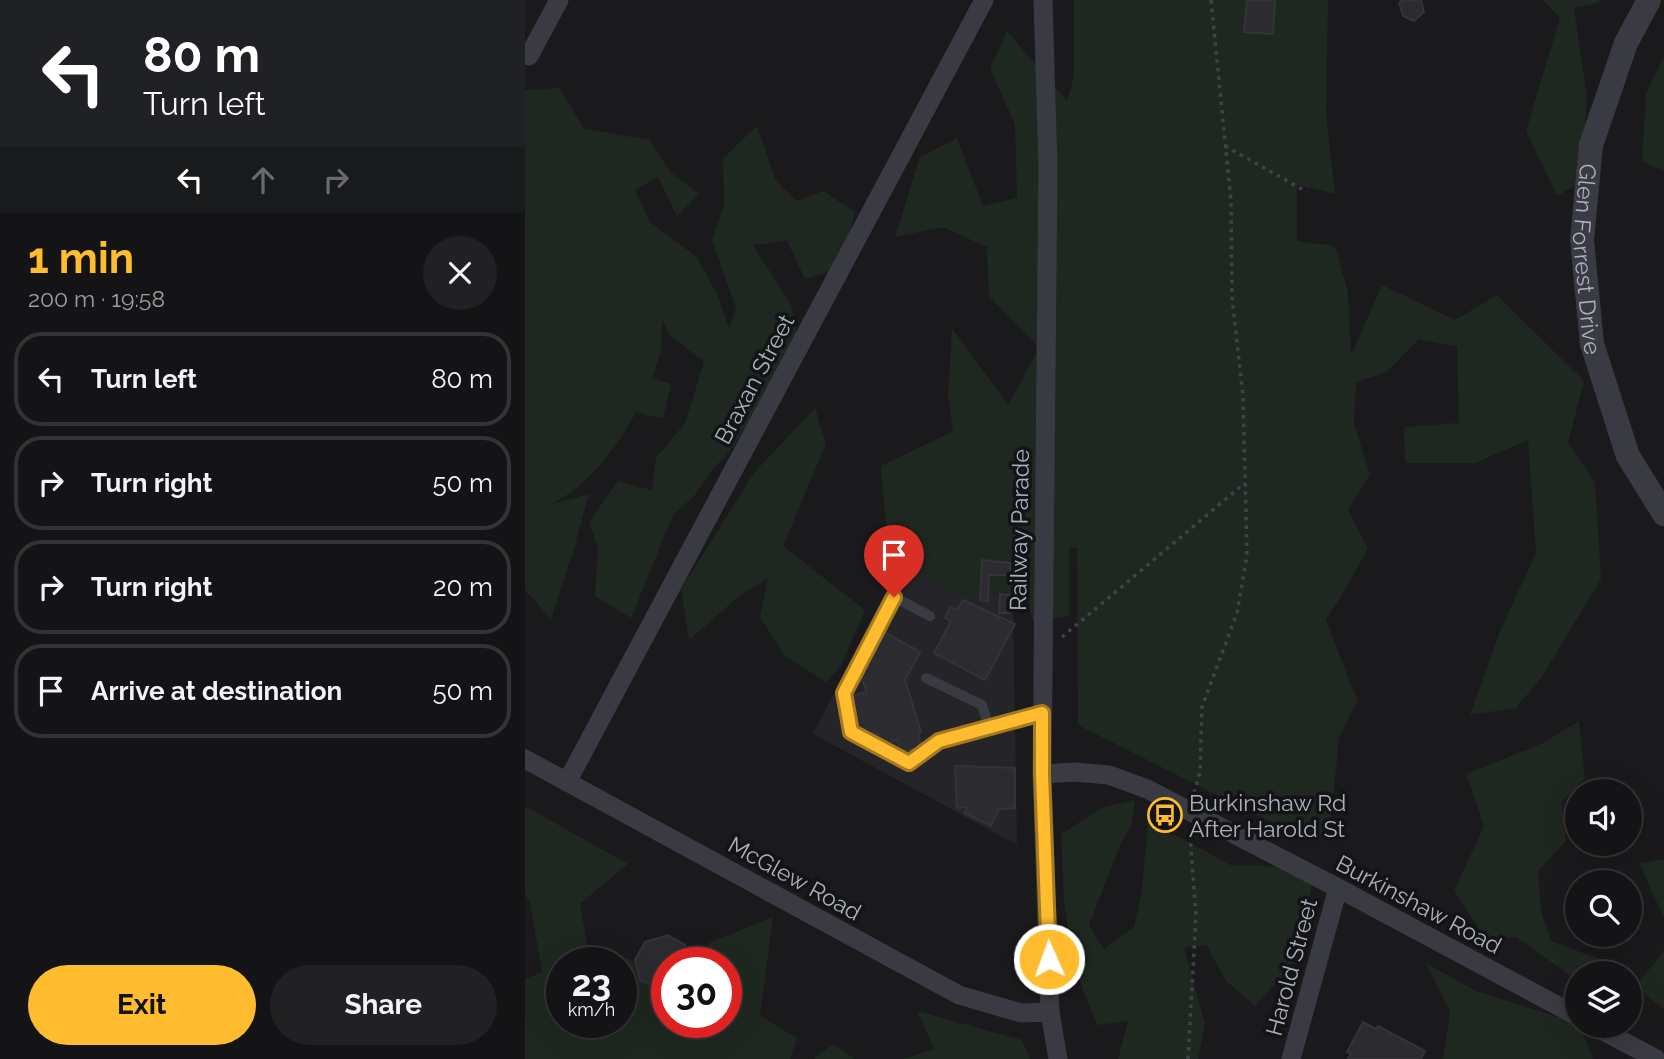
<!DOCTYPE html>
<meta charset="utf-8">
<style>
:root{--surface:#141315;--page:#212022;--text:#f1f3f6;--muted:#9d9ea0;--line:#333234;--accent:#ffbc2f}
body{margin:0;font-family:Raleway,sans-serif;background:var(--page);color:var(--text);height:100vh;display:flex;flex-direction:column;font-size:26px;white-space:nowrap}
*{box-sizing:border-box;margin:0}
p{font-size:23px;color:var(--muted)}
.icon{flex:none;width:38px;height:38px;fill:none;stroke:currentColor;stroke-width:2;stroke-linecap:round;stroke-linejoin:round}
.map{position:relative;flex:1;overflow:hidden}
.sheet{display:flex;flex-direction:column;background:var(--surface);width:525px}
.sheet>*{flex:none}
.hud{background:#202124;color:#fff;overflow:hidden}
.buttons{position:absolute;left:1040px;top:779px;display:grid;gap:14px}
.buttons a{display:grid;place-items:center;width:77px;height:77px;border-radius:50%;background:var(--surface);box-shadow:0 7px 28px #0002,0 0 0 2px var(--line);font-size:35px}
.speed{position:absolute;left:21px;top:947px;display:flex;gap:14px;font-size:35px;font-weight:700;text-align:center}
.speed>*{display:grid;place-content:center;width:91px;height:91px;border-radius:50%;background:var(--surface);box-shadow:0 7px 28px #0002,0 0 0 2px var(--line);line-height:1}
.speed small{font-size:18px;font-weight:400}
.speed .limit{border:10px solid #d22;background:#fff;color:#111}
.pin{position:absolute;display:grid;place-items:center;width:60px;height:60px;color:#fff;margin:-72px -30px;border-radius:50% 50% 50% 0;rotate:-45deg;box-shadow:0 0 7px #0007}
.pin .icon{rotate:45deg}
.me{position:absolute;width:77px;margin:-38px;rotate:358deg;stroke-linejoin:round;filter:drop-shadow(0 0 5px #0008)}
.turn{display:flex;align-items:center;gap:24px;height:147px;padding:0 28px;font-size:32px}
.turn .icon{width:91px;height:91px;stroke-width:2.5}
.turn b{display:block;font-size:49px;line-height:60px}
.lanes{display:flex;align-items:center;height:66px;padding:0 28px;background:#0003;justify-content:center;gap:35px;direction:ltr}
.lanes .off{opacity:.35}
.round{display:grid;place-items:center;flex:none;width:74px;height:74px;border-radius:37px;background:var(--page)}
.overview{display:flex;align-items:center;justify-content:space-between;height:119px;padding:0 28px}
h1{font-size:42px;font-weight:700;line-height:52px;color:var(--accent)}
.cta{display:flex;gap:14px;margin-top:auto;padding:14px 28px}
.cta a{flex:1;height:80px;border-radius:42px;background:var(--accent);color:#111;font-size:28px;font-weight:700;line-height:80px;text-align:center}
.cta a+a{background:var(--page);color:var(--text)}
ul{padding:0;list-style:none}
li{display:flex;align-items:center;gap:21px;height:94px;margin:0 14px 10px;padding:0 14px;border:4px solid var(--line);border-radius:28px}
li div{flex:1}
li b{display:block;font-size:26px}
li em{font-style:normal}
main{display:flex;flex:1;min-height:0}
.map>svg:first-child{display:block}
</style>
<main>
<section class="sheet">
<div class="hud">
<div class="turn"><svg class="icon" aria-label="left" viewBox="0 0 24 24"><path d="M17 20v-9H6M10 6l-5 5 5 5"/></svg><div><b>80 m</b>Turn left</div></div>
<div class="lanes"><svg class="icon" aria-label="left" viewBox="0 0 24 24"><path d="M17 20v-9H6M10 6l-5 5 5 5"/></svg><svg class="icon off" aria-label="ahead" viewBox="0 0 24 24"><path d="M12 20V5M6 11l6-6 6 6"/></svg><svg class="icon off" aria-label="right" viewBox="0 0 24 24"><path d="M7 20v-9h11M14 6l5 5-5 5"/></svg></div>
</div>
<div class="overview"><div><h1>1 min</h1><p>200 m · 19:58</p></div><a class="round"><svg class="icon" aria-label="close" viewBox="0 0 24 24"><path d="M6 6l12 12M18 6L6 18"/></svg></a></div>
<ul>
<li><svg class="icon" aria-label="left" viewBox="0 0 24 24"><path d="M17 20v-9H6M10 6l-5 5 5 5"/></svg><div><b>Turn left</b></div><em>80 m</em></li>
<li><svg class="icon" aria-label="right" viewBox="0 0 24 24"><path d="M7 20v-9h11M14 6l5 5-5 5"/></svg><div><b>Turn right</b></div><em>50 m</em></li>
<li><svg class="icon" aria-label="right" viewBox="0 0 24 24"><path d="M7 20v-9h11M14 6l5 5-5 5"/></svg><div><b>Turn right</b></div><em>20 m</em></li>
<li><svg class="icon" aria-label="arrive" viewBox="0 0 24 24"><path d="M6 21V4h12l-3 4 3 4H6"/></svg><div><b>Arrive at destination</b></div><em>50 m</em></li>
</ul>
<div class="cta"><a>Exit</a><a>Share</a></div>
</section>
<div class="map">
<svg width="1139" height="1059" viewBox="0 0 1139 1059">
<rect width="100%" height="100%" fill="#1a191c"/>
<path fill="#252529" d="M407,505L487,546L492,845L288,734Z"/>
<g fill="#1f2820">
<path d="M549,0H803L801,115L810,194L772,185V241L810,246L823,292L826,355L857,285L930,320L972,295L1059,381L1043,443L1070,482L1076,579L1016,678L991,708L945,715L975,631L1011,553L1003,440L950,463H880L879,427L934,423L932,347L894,339L862,372L831,382L829,423L845,475L823,510L843,549L812,603L801,619L825,683L833,699L814,738L804,840L778,832L777,838L553,725L552,548H544V616L508,622L502,597L435,596L400,576L361,525L356,466L428,431L423,396L427,328L483,405L514,348L464,296L462,247L418,227L370,237L395,157L432,138L458,206L492,198L490,124L465,69L482,31L542,101L549,77Z"/>
<path d="M1018,0H1075L1073,3L1049,8L1062,98L1056,182L1032,196L1001,131L1035,18Z"/>
<path d="M1139,56V171L1117,162L1121,93Z"/>
<path d="M35,88L59,129L125,140L145,172L174,194L152,216L133,177L110,190L125,222L172,257L192,294L204,329L211,308L187,241L199,204L198,158L232,126L251,181L272,201L298,191L330,212L317,268L280,279L262,241L228,245L266,305L274,345L208,447L183,475L170,495L148,515L106,618L70,596L73,548L64,522L93,481L127,490L131,458L160,423L179,362L144,335L137,319L136,352L127,378L146,384L138,419L111,412C92,448 64,485 27,504L64,494L48,552L26,619L0,590V90Z"/>
<path d="M290,408L301,444L258,546L340,610L316,666L301,682L260,656L235,617L243,578L212,598L164,640L156,589L229,473Z"/>
<path d="M1054,721L1060,778L1036,802L1041,841L1013,871L1016,911L1026,941L1083,962L1099,973H1052V980L991,937L962,940L929,891L959,826L941,774L1018,743Z"/>
<path d="M610,800L607,823L595,846L564,925L579,949L609,927L616,896L623,825L655,837L705,865L758,867L788,877L775,956L730,1006L701,981L682,946L659,947L680,1024L673,1059H593L603,1021L572,1025L549,967L539,902L536,834L578,807Z"/>
<path d="M0,806L103,864L55,904L65,962H37V1022H96V962H87L105,959L137,996L142,992V1022H201V962H168L186,942L248,917L235,1016L272,1038L265,1059H0V979L17,972L5,902L0,895Z"/>
<path d="M1139,859V918L1114,863Z"/>
<path d="M1139,951V1010L1111,986Z"/>
<path d="M901,963L951,991L1052,1023V1026H1055L1068,1059H918L925,1012Z"/>
<path d="M392,1011L497,1040L505,1059H379L409,1049Z"/>
<path d="M308,1044L330,1059H289Z"/>
</g>
<g fill="#2c2c30" stroke="#333338" stroke-width="2">
<path d="M722,0H750L748,34L719,32Z"/>
<path d="M878,0H896L899,12L889,21L878,16L874,3Z"/>
<path d="M457,560L485,563V575H464L463,601L455,600Z"/>
<path d="M475,594L485,595V613H474Z"/>
<path d="M438,600L490,624L460,680L409,653L426,621L420,618L425,607L432,610Z"/>
<path d="M357,631L395,652L380,680L396,732L393,733L396,747L376,752L372,740L356,745L353,734L334,732L327,696L342,692L336,677Z"/>
<path d="M430,766L490,768V808L474,809L466,826L439,813L443,807L432,808Z"/>
<path d="M143,935L160,945L165,962H142V988H133L115,980L110,960L120,942Z"/>
<path d="M838,1022L851,1029L853,1026L900,1051L896,1059H823L826,1054L822,1052Z"/>
</g>
<g fill="none" stroke-linecap="round" stroke-linejoin="round">
<g stroke="#404249" stroke-width="3.5" stroke-dasharray="3.5 5" stroke-linecap="butt">
<path d="M700,146L782,192"/>
<path d="M537,637L720,483"/>
<path d="M669,793L675,772L677,707L712,613L722,555L718,396L707,297L706,201L686,0"/>
<path d="M663,1059L671,916L665,835"/>
</g>
<g stroke="#3a3b42" stroke-width="10">
<path d="M405,616L369,597L319,693L326,732L384,763L414,741L517,713"/>
<path d="M401,678L457,705L464,728"/>
</g>
<g stroke="#3a3b42" stroke-width="19">
<path d="M518,0L523,167L517,774L525,1012L533,1059"/>
<path d="M4,56L34,0"/>
<path d="M0,759L434,995L496,1013L525,1012"/>
<path d="M517,774L550,772L584,775L622,789L813,888L1052,1016"/>
<path d="M42,782L459,0"/>
<path d="M1069,1026L1131,1059"/>
<path d="M766,1059L813,888"/>
</g>
<path stroke="#3a3b42" stroke-width="24" id="s1" d="M1124,0L1101,43L1066,145L1057,240L1067,344L1103,456L1139,514"/>
</g>
<g fill="none" stroke-linecap="round" stroke-linejoin="round">
<g stroke="#a67a1f" stroke-width="18">
<path id="route" d="M369,597L319,693L326,732L384,763L414,741L517,713V774L524,959"/>
</g>
<use href="#route" stroke="#ffbc2f" stroke-width="12"/>
</g>
<defs>
<g id="bus-ring" transform="scale(1.75)"><circle r="9.5" fill="#141417" stroke="#ffbc2f" stroke-width="1.5"/><path d="M-5-6H5V4H4V6H2V4H-2V6H-4V4H-5ZM-3.5-4V0h7V-4ZM-3.5 1.2v1.5H-2V1.2ZM2 1.2v1.5H3.5V1.2Z" fill="#ffbc2f"/></g>
</defs>
<g fill-rule="evenodd">
<use href="#bus-ring" x="640" y="815"/>
</g>
<g text-anchor="middle" dominant-baseline="central" stroke-width="7" stroke-linejoin="round" paint-order="stroke">
<g font-size="23" fill="#abb0bd" stroke="#141417">
<text stroke="none"><textPath href="#s1" startOffset="271">Glen Forrest Drive</textPath></text>
<text transform="translate(229 379) rotate(-62)">Braxan Street</text>
<text transform="translate(494 530) rotate(-89)">Railway Parade</text>
<text transform="translate(270 878) rotate(29)">McGlew Road</text>
<text transform="translate(894 904) rotate(28)">Burkinshaw Road</text>
<text transform="translate(766 967) rotate(-75)">Harold Street</text>
</g>
<g font-size="23" fill="#abb0bd" stroke="#141417" text-anchor="start">
<text x="664" y="802">Burkinshaw Rd<tspan x="664" dy="26">After Harold St</tspan></text>
</g>
</g>
</svg>
<div class="buttons">
<a><svg class="icon" aria-label="sound" viewBox="0 0 24 24"><path d="M4 9h4l5-4v14l-5-4H4zM17 9q2 3 0 6"/></svg></a>
<a><svg class="icon" aria-label="search" viewBox="0 0 24 24"><circle cx="10" cy="10" r="6"/><path d="M15 15l6 6"/></svg></a>
<a><svg class="icon" aria-label="layers" viewBox="0 0 24 24"><path d="M12 4l9 5-9 5-9-5zM3 14l9 5 9-5"/></svg></a>
</div>
<div class="speed"><div>23<small>km/h</small></div><div class="limit">30</div></div>
<div class="pin" style="left:369px;top:597px;background:#d93025"><svg class="icon" aria-label="arrive" viewBox="0 0 24 24"><path d="M6 21V4h12l-3 4 3 4H6"/></svg></div>
<svg class="me" style="left:524px;top:959px" viewBox="-20 -20 40 40"><circle r="17" fill="#ffbc2f" stroke="#fff" stroke-width="3"/><path d="M0-11L8 9 0 5-8 9z" fill="#fff"/></svg>
</div>
</main>
